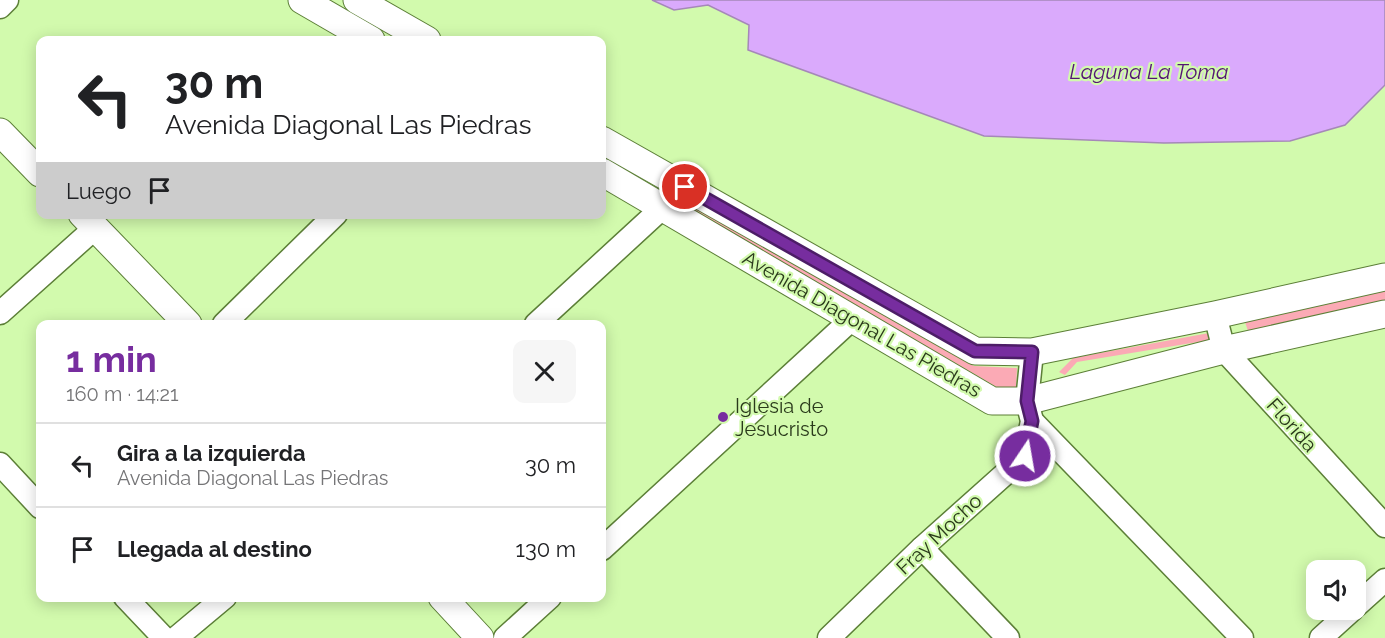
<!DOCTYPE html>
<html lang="es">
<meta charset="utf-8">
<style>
:root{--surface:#fff;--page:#f6f6f6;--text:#202124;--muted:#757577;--line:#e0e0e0;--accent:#772d9f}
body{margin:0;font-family:Raleway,sans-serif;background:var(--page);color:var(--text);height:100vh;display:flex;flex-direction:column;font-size:22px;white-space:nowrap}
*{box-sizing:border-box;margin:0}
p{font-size:20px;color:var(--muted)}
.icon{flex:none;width:33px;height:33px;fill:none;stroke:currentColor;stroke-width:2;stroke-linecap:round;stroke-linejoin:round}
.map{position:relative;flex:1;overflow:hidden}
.side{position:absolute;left:36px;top:320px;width:570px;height:282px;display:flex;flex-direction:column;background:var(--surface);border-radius:12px;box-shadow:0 3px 15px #0003}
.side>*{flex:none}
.banner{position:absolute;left:36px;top:36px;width:570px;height:183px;border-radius:12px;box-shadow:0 3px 15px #0003;background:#fff;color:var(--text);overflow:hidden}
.tools{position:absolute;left:1306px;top:560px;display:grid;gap:12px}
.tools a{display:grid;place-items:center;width:60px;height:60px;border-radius:12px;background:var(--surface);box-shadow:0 3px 15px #0003;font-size:30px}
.pin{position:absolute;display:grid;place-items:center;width:51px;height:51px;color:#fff;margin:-26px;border:3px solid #fff;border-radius:50%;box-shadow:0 2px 6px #0007}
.me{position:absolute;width:66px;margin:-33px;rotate:12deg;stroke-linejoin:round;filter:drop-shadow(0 0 4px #0008)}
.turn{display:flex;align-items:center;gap:21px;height:126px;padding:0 30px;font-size:27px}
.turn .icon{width:78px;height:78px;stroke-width:2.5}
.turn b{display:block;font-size:42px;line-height:51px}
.then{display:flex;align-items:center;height:57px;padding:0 30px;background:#0003;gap:12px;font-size:22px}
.round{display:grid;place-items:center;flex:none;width:63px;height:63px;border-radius:12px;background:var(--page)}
.head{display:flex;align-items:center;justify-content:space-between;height:102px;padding:0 30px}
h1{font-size:36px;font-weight:700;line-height:45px;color:var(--accent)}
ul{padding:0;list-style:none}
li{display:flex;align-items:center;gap:18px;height:84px;padding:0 30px;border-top:2px solid var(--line)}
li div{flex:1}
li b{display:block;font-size:22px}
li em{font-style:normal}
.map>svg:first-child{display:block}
</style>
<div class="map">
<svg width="1385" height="638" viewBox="0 0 1385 638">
<rect width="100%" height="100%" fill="#d2faad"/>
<g fill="#fbaab5">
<path d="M695,205L974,366L1017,368L1016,391L1007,393L689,209Z"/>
<path d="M1385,291V304L1249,334L1245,322Z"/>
<path d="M1209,333L1210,340L1077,362L1065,375L1059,372L1073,358Z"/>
</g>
<path fill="#daaafc" stroke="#a588b8" stroke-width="1.5" d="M652,0H1385V85L1345,125L1290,141L1164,143L984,136L748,50L749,25L708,5L674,10Z"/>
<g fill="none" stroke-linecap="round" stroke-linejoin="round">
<g stroke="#5c7f37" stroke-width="25">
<g id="minor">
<path d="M0,7L7,0"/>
<path d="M0,313L95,228"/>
<path d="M1215,315L1224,350L1385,526"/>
<path d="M224,324L336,214"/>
<path d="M536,324L685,187"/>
<path d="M1032,421L1242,638"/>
<path d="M0,464L40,507"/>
<path d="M922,548L1008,638"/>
<path d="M602,549L852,319"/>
<path d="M125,597L164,638"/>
<path d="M1356,606L1385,580"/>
<path d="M176,638L225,597"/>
<path d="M505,638L550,597"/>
<path d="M829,638L922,548L1025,456L1032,421L1027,401L1032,352"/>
<path d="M1321,638L1353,609"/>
</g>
</g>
<g stroke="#5c7f37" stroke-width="29">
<g id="tertiary">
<path d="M302,0L371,40"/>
<path d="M357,0L427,40"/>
<path d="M0,132L40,173"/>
<path d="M602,140L975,351L1032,352L1215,315L1385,277"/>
<path d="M602,172L992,401H1027L1224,350L1385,314"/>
<path d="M82,214L188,324"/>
<path d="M442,597L480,638"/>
</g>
</g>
<use href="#minor" stroke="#fff" stroke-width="22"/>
<use href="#tertiary" stroke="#fff" stroke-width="27"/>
</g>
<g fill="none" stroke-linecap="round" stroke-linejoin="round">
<g stroke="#4d1d67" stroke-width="15">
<path id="route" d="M685,187L975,351L1032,352L1027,401L1032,421L1025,456"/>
</g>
<use href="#route" stroke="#772d9f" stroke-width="10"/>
</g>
<circle fill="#772d9f" stroke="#d2faad" stroke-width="2" cx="723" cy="417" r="6"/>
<g text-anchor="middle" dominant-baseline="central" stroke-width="4.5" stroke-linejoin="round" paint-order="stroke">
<g font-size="20" fill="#2a3a1b" stroke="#d2faad">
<text transform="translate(862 324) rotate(30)">Avenida Diagonal Las Piedras</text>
<text transform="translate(1292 425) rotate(48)">Florida</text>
<text transform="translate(939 534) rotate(-43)">Fray Mocho</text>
</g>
<g font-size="20" fill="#2a3a1b" stroke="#d2faad" text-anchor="start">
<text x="735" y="406">Iglesia de<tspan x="735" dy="23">Jesucristo</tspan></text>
</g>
<g font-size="21" font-style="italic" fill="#541574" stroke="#d2faad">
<text x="1149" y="71">Laguna La Toma</text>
</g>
</g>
</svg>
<div class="tools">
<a><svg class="icon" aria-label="sound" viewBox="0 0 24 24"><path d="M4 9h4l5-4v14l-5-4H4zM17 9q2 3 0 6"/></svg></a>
</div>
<div class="pin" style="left:685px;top:187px;background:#d93025"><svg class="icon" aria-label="arrive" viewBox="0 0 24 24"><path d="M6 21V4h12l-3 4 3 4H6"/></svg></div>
<svg class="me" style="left:1025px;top:456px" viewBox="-20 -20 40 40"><circle r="17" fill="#772d9f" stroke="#fff" stroke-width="3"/><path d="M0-11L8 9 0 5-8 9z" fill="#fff"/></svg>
<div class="banner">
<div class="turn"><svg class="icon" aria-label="left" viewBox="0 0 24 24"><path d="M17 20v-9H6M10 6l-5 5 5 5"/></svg><div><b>30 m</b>Avenida Diagonal Las Piedras</div></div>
<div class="then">Luego<svg class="icon" aria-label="arrive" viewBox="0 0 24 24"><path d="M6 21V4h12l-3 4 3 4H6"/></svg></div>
</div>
<section class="side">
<div class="head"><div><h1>1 min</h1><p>160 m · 14:21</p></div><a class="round"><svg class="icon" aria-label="close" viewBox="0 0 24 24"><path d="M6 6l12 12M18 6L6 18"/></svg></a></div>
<ul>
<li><svg class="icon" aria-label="left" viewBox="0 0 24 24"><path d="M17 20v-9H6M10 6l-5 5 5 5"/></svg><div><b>Gira a la izquierda</b><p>Avenida Diagonal Las Piedras</p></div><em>30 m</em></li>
<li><svg class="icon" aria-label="arrive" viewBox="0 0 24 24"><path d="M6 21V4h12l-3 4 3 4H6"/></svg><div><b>Llegada al destino</b></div><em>130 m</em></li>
</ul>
</section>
</div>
